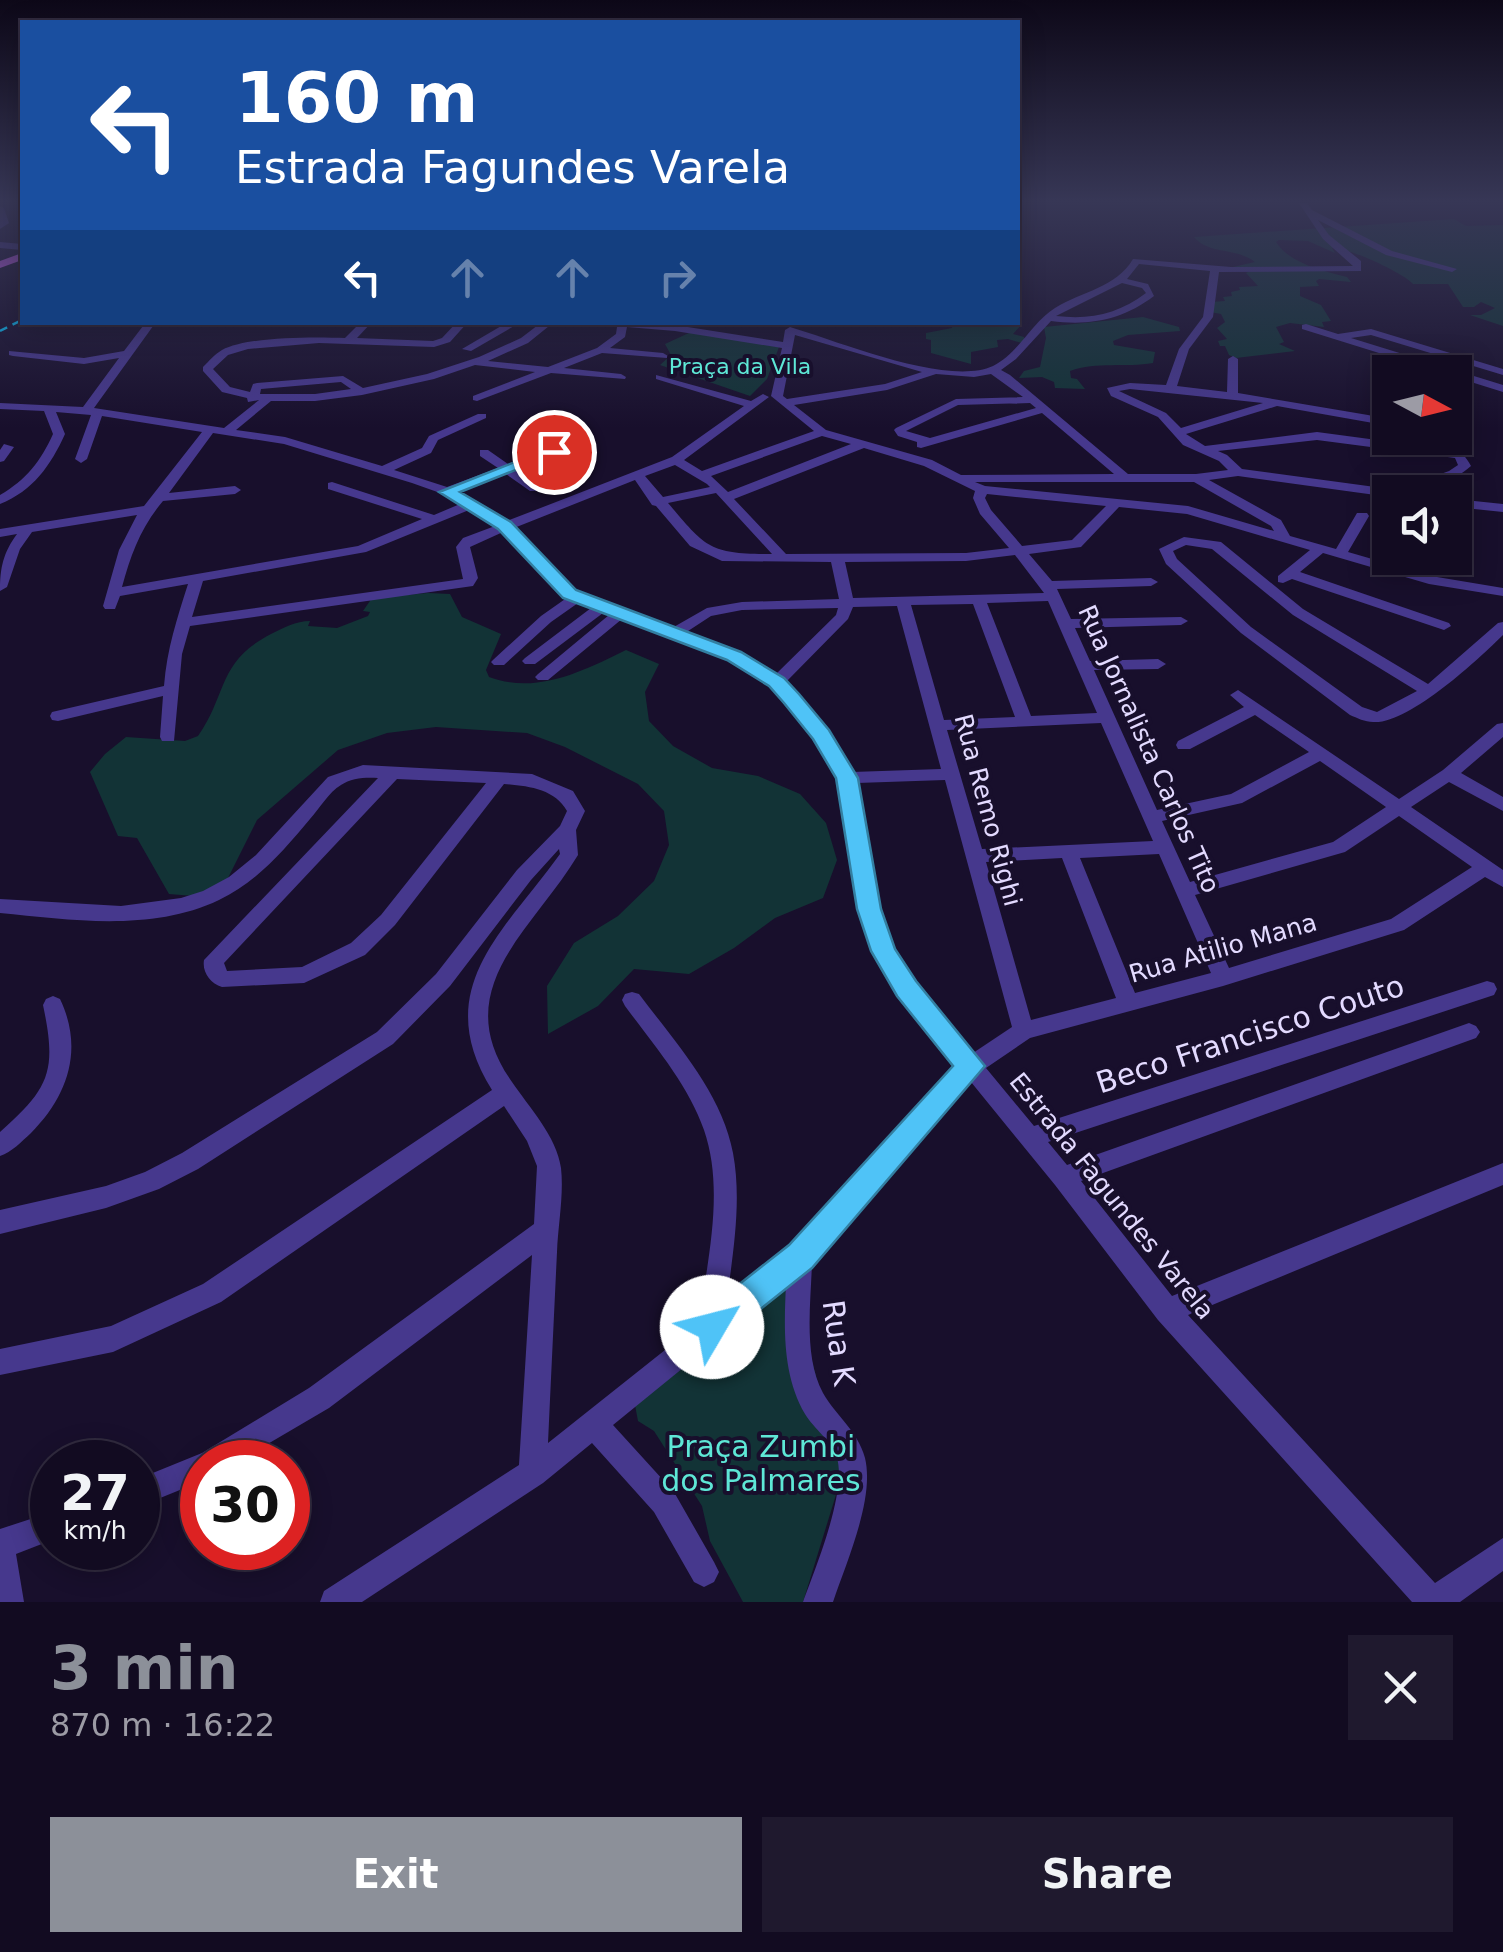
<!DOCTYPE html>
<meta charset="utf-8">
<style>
:root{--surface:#120b21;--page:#1f192e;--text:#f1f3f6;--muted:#9c9ba5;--line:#312b3f;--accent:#8c9099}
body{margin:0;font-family:"DejaVu Sans",sans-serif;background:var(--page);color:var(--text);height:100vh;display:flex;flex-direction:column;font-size:38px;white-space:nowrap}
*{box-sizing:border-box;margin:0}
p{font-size:32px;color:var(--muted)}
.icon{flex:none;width:55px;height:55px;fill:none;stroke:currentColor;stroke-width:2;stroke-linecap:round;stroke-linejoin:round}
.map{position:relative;height:1602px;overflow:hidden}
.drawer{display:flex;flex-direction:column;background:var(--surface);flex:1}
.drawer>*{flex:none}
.banner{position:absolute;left:20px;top:20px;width:1000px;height:305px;border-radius:0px;box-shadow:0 5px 25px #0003,0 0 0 2px var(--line);background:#1a4fa0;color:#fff;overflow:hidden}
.needle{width:65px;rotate:97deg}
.controls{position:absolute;left:1372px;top:355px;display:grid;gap:20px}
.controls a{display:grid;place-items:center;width:100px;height:100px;border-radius:0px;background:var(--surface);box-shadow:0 5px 25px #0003,0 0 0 2px var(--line);font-size:50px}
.speed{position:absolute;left:30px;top:1440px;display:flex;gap:20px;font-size:50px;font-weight:700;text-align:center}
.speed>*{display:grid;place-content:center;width:130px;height:130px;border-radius:50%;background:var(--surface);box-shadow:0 5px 25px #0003,0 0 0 2px var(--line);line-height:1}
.speed small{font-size:25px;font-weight:400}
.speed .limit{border:15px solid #d22;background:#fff;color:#111}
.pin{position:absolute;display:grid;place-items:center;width:85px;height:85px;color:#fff;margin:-42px;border:5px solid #fff;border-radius:50%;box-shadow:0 2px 10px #0007}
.me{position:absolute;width:110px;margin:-55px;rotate:53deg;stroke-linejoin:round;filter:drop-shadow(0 0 8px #0008)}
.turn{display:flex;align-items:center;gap:35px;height:210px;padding:0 50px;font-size:45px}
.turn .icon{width:130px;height:130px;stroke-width:2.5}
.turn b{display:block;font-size:70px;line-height:85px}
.lanes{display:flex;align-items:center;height:95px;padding:0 50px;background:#0003;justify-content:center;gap:50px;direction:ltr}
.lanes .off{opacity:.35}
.round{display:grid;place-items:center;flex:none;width:105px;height:105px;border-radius:0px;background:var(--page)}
.headline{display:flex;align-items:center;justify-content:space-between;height:170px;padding:0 50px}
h1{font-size:60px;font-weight:700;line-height:75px;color:var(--accent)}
.cta{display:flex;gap:20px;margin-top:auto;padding:20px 50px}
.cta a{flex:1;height:115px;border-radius:0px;background:var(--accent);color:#fff;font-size:40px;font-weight:700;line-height:115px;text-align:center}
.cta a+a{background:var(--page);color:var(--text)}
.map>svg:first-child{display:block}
</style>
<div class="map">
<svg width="1503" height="1602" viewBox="0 0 1503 1602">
<rect width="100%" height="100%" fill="#180f2c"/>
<g fill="#123336">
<path d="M1454,219L1466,226L1503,225V326L1470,315H1481L1495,308L1481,302L1474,307H1463L1448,284H1413C1404,273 1345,246 1332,248L1335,253L1308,241L1279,240L1276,242C1290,264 1324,271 1347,277L1351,282L1319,279L1316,281L1319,286L1300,287V296L1321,305L1331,321L1322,322L1324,327L1290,323L1276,327L1284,342L1279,344L1295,351L1236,358L1229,355L1225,346H1220L1218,341L1227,339L1217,328L1225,322L1221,314L1210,312L1211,302L1225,301L1223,297L1232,296L1231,292L1240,290L1239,287L1258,286L1246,273L1250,271L1233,267L1255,262C1236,247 1209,255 1194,237Z"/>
<path d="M1018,316H1021L1022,324L1013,334L1024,337L1025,344L1008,339L997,340L998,347L971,352V364L931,353V340L926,339V333L952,328L953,323L1018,322Z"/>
<path d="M1143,317L1179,327L1180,331L1128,335L1113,341L1114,345L1155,352L1153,363C1125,368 1097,361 1070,371L1071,378L1077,379L1085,389L1055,388L1054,382L1042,377L1019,378L1024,371L1040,367L1046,338L1044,327Z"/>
<path d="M691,332L779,347L767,379L750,396L660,365L671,355L665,344Z"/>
<path d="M428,593L450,594L462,617L501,634L486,670L489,677C537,695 583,671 626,650L659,664L645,692L649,721L673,746L712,768L758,776L800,794L826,823L837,860L823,898L775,918L734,948L689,974L634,969L598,1006L548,1034L547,986L574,943L618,916L654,881L669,845L664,811L638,784L565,747L527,733L436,727L387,733L338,750L257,820L218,898L169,894L137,838L118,836L90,772L105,754L126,737L185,741L198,736C228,693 217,662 271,634C283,628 296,621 310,621L308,626L337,628L368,616L370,612L363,611L372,598Z"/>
<path d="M789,1280L843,1472L803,1602H743L710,1541L702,1506L654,1431L638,1421L635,1405Z"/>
</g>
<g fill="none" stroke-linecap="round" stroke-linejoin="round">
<g fill="#46388d" fill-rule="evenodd">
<path d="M1299,203H1307L1312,210L1392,251L1457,269L1452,272L1386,255L1318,220L1329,235L1361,261V271L1219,272L1213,317L1189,349L1177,386L1227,392L1228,359L1233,356L1238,359V393L1368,415L1390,420V426L1277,406L1186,434L1205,446L1317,432L1437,448L1419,438C1440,437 1462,447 1471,466C1452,483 1422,492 1397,492L1399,489L1449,471L1458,465L1455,458L1317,440L1218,451L1227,455L1242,469L1390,489L1396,492H1390V497L1238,476L1209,480L1281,520L1290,536L1336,549L1357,513H1367L1369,516L1348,552L1431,576L1503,588V596L1429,584L1323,553L1300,572L1449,623L1451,626L1444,630L1292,579L1283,583L1278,582V576L1310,550L1187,514L1119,507L1081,547L1029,554L1052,581L1151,578L1158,582L1151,586L1057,589L1071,619L1181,617L1188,621L1181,625L1075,628L1090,661L1158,659L1166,664L1158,669L1094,670L1157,810L1231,794L1309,752L1255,715L1190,749H1178L1176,745L1178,741L1244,707L1230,695L1238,690L1399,799L1443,770L1497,724L1503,723V737L1461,773L1503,797V811L1449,782L1411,807L1503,870V887L1485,877L1404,930L1223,986L1030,1038L986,1068L1034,1126L1487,981L1494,983L1497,989L1494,995L1048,1142L1067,1165L1469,1023L1476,1026L1480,1032L1476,1038L1081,1181L1172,1296L1503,1163V1185L1188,1315L1435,1583L1503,1538V1571L1460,1602H1412L1158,1320L1055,1185L971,1082L812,1262C811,1302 803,1356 823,1393C836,1416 858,1431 865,1458C875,1499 846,1563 833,1602H803C815,1569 847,1492 837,1458C832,1441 814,1429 805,1414C782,1374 784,1328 786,1284L613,1425L674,1492L714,1562L719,1572L714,1582L704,1587L694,1582L654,1512L592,1443L543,1483L362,1602H320L324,1591L519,1465L532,1255L329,1408L237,1462H202V1481L138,1507V1479L202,1453L309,1388L534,1224L537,1166L527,1141L504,1106L221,1302L113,1352L0,1375V1349L111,1326L203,1284L492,1090C429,989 504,932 560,854L559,849L531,880L450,986L393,1044L198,1169L159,1189L106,1208L0,1234V1210L106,1186L145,1172L182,1153L377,1032L436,974L517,870L560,826L567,811C555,789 528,786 504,784L395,925L365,955L304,983L222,987C210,983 202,972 204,960L378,778C366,777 351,778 341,785C329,792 319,809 310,819C284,850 257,882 219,900C152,932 71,920 0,913V899L121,906L181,898L203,891L229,877L256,855L328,777L363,765L532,774L573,791L585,811L576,830L578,855C533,930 446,989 512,1082C529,1107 557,1137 561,1168C564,1195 558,1225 557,1252C554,1315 551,1379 548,1443L699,1323C707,1261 725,1191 704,1130C688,1084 653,1044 625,1006L622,1000L625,994L632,992L639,994C675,1042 722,1093 733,1153C742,1201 733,1252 727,1300L791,1248L957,1066L899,994L864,929L838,778L815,738L771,685L729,659L622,619L548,680H538L535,677L538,674L609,615L603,613L535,664H525L522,661L525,658L591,608L578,603L551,622L504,665H494L491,662L494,659L541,616L568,597L503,532L470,547L478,578L473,586L190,626L182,654L174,741H162L160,737L163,696L58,721L52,720L50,716L52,712L164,686C167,648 177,619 188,584L120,596L115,609H105L103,606L119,550L137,515L32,532L20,549L7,587L0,591C0,568 3,553 17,534L0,537V529L144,506L202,432L102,416L87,459L81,463L75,459L91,415L56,412L65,434C51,465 33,491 0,504V495C26,480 41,461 53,434L44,411L0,409V403L83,407L119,358L84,364L13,356L9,355V351L84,358L124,351L146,322H156L94,408L224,428L259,400L248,402L247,398L222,392L203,371V367C209,361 215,354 222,350C249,336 315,337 345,338L361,322H372L357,338L433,341L442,338L457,322H468L450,342L434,347L319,343L248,349L228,355L213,369L230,387L250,392L253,384L257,383L343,376L363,388L427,374L479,357L521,338L542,322H554L528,343L488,361L548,367L597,348L616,334L617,327L590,322L675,325L783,342L785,330L790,327C838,341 947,387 993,366C1019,353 1031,323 1055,308C1082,291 1116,288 1133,259L1231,267L1353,266L1323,239ZM1139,264L1210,271L1203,317L1179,349L1166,385L1130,383L1107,388L1111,396L1158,417L1183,445L1219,461L1228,470L1196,474H1128L1010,375L1001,370L1016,359L1051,321C1090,326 1122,320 1154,296L1148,284L1127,279ZM1122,283L1142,288L1146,293C1118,314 1091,320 1056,316ZM627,327L675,331L782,348L771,396L814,431L702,471L684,460L769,397L763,394L751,401L656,375V379L744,406L672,457L507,521L457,492L506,474L530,491H538V485L516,470L558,455V449H550L508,464L488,450H480V456L498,468L447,487L394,470L431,453L438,440L486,418V414H478L429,436L422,448L382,466L285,437L236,430L271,401H315L362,395L434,379L475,365L535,372L473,396V400L477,401L551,373L625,379L626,377L621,374L564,368L602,353L667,358L668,356L663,353L610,348L625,337ZM795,335L922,372L885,384L787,399L783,396ZM936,374L974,377L991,374L1023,397L956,399L896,428L894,430L898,436L917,442V447L921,448L1042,413L1114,474L961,475L932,460L826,430L794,405L887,390ZM341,382L351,389L315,394H260L261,389ZM1130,389L1263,403L1181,428L1166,413L1119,391ZM1030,403L1036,408L930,438L906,431L958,405ZM213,433L284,444L412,483L443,494L460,504L434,515L332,482L328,483V489L422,519L358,546L122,587C131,554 141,527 163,501L235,494L241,490L235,486L169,493ZM822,436L851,444L728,492L711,476ZM864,448L924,466L975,491L973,498L980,514L1009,548L966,553L786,554L734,499ZM675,465L707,484L710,487L663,497L645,476ZM635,480L652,505L656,506L690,546L722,561L831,562L839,599L742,602L707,608L672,628L582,595L514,528ZM975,482H1194L1271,526L1274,531L1188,506L985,486ZM716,493L772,554C710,554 707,549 668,503ZM987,494L1106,506L1072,540L1022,546L991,510L985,498ZM469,510L495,526L463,538L456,547L463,579L192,617L203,581L366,552ZM1015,555L1044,593L853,598L845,562L966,561ZM1048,601L1097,713L1031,716L987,603ZM973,604L1015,717L944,720L911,605ZM897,606L941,769L852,772L827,731L786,682L848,619L853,607ZM838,608L836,615L776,674L739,653L685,633L711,616L742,610ZM1101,723L1153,841L982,849L947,730ZM1320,761L1386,807L1333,842L1190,882L1162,821L1242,803ZM397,779L486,783L381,915L351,943L302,967L227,971L224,963ZM945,780L1012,1027L973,1053L913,982L884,929L857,783ZM1399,816L1472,867L1391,919L1229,968L1195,895L1345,852ZM1159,854L1211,973L1135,993L1080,858ZM1062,858L1116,998L1031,1020L986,862Z"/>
<path d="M0,206L4,208L9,223L0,229Z"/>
<path d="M0,242L22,244V250L0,248Z"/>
<path d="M508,322H521L471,351L462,349Z"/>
<path d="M1306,324L1338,334L1371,329L1503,369V375L1371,335L1351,338L1503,385V392L1455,377V372H1440L1302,329V325Z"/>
<path d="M4,444L14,447L4,461L0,462V450Z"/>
<path d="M1455,499L1503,504V512L1455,507Z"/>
<path d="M1184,537L1221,542L1303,609L1428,684L1498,623L1503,622V635C1479,659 1408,725 1373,722C1365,722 1357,718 1350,715L1241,633L1166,564L1159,549ZM1186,545L1212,549L1293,615L1417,691L1377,712L1362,707L1251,627L1177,559L1173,551Z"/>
<path d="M53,996L60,999C84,1049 68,1096 31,1133C21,1142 12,1152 0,1156V1132C50,1088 57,1071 43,1005L46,999Z"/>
<path d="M52,1512V1540L16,1554L24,1602H0V1529Z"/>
</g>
<path fill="#d861ff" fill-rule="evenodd" d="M22,253V260L0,268V261Z"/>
<path stroke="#06c7ff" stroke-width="2.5" stroke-dasharray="8 6" stroke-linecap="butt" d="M0,331L22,320"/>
</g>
<linearGradient id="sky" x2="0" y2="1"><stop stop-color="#0d0818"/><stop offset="0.47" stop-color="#373756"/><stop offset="1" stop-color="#373756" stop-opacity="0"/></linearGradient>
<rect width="1503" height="428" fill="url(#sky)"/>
<path fill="#4fc3f7" stroke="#337fa1" stroke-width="2.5" d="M548,449L561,452L460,492L511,522L576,590L741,652L784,678L799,694L829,730L858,778L881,909L895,949L916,981L985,1066L812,1268L723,1339L712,1344L700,1339L695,1327L700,1315L789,1245L953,1066L897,996L871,951L857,909L836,778L813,739L784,703L769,686L727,660L563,598L498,529L439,492Z"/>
<g text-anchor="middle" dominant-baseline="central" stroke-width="8" stroke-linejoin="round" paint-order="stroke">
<g font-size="22" fill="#5ee7d6" stroke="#180f2c">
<text x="740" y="366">Praça da Vila</text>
</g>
<g font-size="25" fill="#e3daff" stroke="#180f2c">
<text transform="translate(1149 749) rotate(66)">Rua Jornalista Carlos Tito</text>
<text transform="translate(988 810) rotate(75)">Rua Remo Righi</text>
<text transform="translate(1223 948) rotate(-16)">Rua Atilio Mana</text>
<text transform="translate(1112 1196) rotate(51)">Estrada Fagundes Varela</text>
</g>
<g font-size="30" fill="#e3daff" stroke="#180f2c">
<text transform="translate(1250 1034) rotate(-18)">Beco Francisco Couto</text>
<text transform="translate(839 1343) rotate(82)">Rua K</text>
</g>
<g font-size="30" fill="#5ee7d6" stroke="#180f2c">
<text x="761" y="1446">Praça Zumbi<tspan x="761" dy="34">dos Palmares</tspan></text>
</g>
</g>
</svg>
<div class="controls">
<a><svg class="needle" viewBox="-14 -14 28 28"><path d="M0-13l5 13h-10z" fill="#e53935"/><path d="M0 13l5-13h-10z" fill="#9c9ba5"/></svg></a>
<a><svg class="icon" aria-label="sound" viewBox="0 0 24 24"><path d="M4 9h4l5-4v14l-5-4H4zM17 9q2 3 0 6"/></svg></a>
</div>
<div class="speed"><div>27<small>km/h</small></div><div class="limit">30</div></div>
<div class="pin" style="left:554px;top:452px;background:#d93025"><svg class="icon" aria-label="arrive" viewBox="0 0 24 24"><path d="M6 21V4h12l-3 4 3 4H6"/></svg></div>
<svg class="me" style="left:712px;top:1327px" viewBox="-20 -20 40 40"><circle r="19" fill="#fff"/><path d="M0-13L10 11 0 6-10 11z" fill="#4fc3f7"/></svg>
<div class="banner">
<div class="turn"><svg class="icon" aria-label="left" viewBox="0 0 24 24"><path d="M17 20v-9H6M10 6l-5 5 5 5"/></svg><div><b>160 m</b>Estrada Fagundes Varela</div></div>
<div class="lanes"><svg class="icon" aria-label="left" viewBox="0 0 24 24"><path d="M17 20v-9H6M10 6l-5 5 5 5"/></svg><svg class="icon off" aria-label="ahead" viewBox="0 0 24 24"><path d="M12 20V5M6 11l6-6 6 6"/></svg><svg class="icon off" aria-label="ahead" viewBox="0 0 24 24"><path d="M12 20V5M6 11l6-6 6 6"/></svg><svg class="icon off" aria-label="right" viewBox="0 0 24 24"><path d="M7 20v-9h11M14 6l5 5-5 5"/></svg></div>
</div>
</div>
<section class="drawer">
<div class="headline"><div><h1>3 min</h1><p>870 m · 16:22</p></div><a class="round"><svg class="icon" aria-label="close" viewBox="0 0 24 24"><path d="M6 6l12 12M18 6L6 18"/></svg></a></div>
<div class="cta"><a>Exit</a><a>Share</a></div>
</section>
